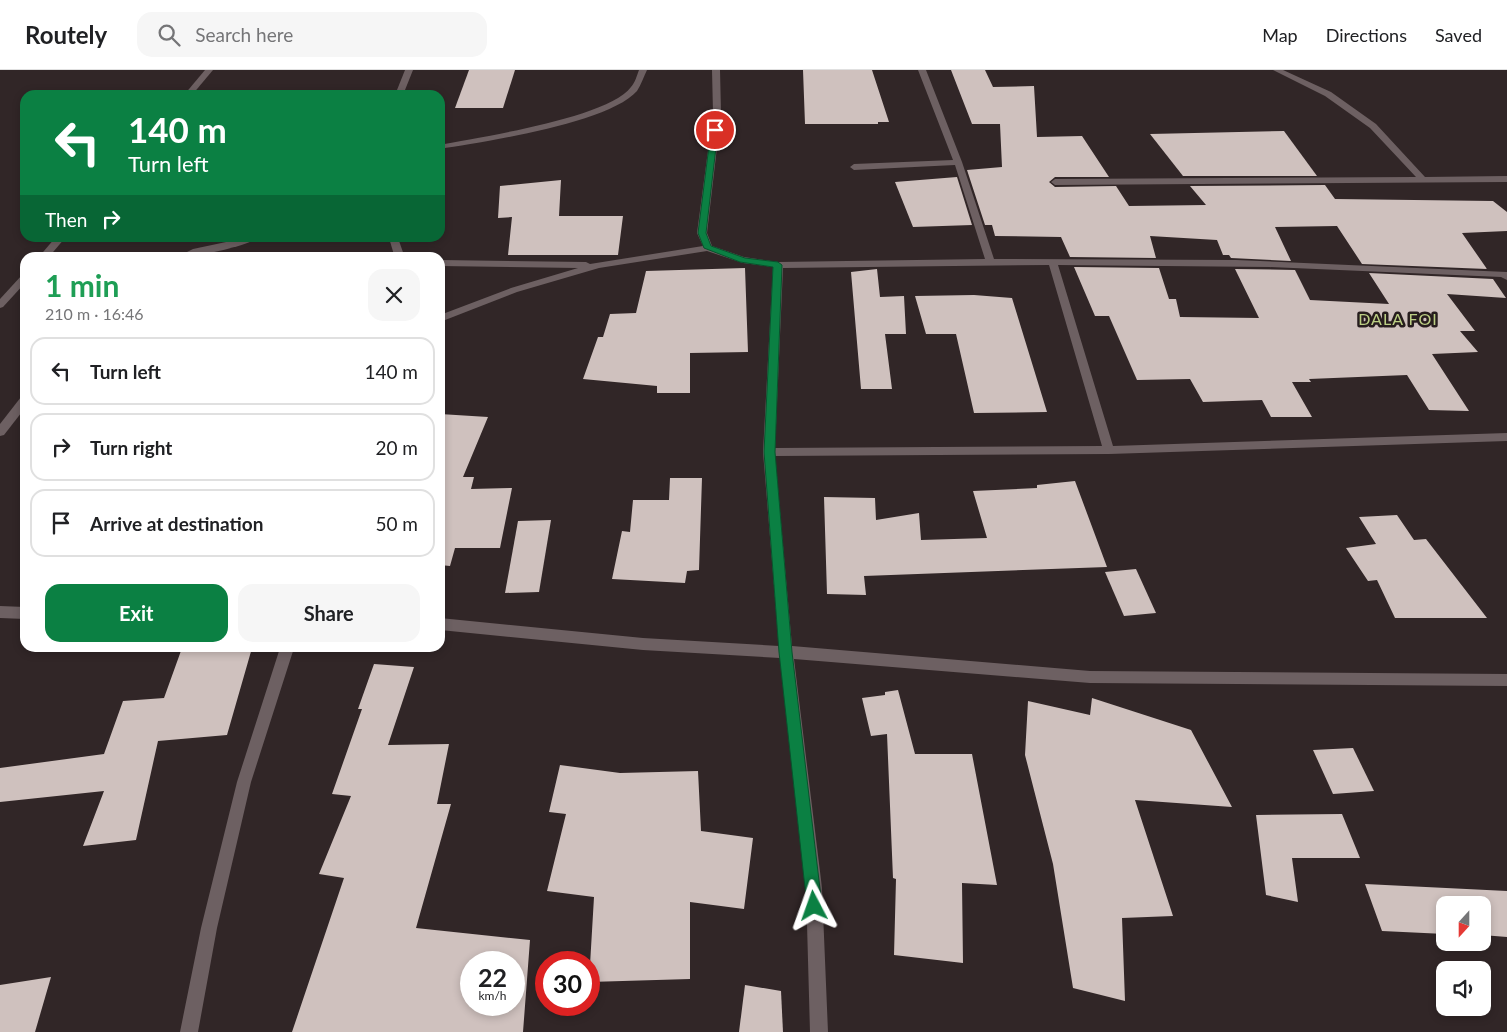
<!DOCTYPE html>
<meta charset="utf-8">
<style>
:root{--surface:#fff;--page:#f6f6f6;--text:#202124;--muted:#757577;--line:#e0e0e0;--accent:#0b8043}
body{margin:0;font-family:Lato,sans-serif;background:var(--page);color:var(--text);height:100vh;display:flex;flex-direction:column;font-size:19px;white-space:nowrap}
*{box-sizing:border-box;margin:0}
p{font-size:16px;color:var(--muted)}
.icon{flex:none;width:28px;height:28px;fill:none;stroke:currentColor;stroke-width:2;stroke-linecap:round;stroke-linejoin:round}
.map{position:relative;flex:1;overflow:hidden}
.panel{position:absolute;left:20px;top:182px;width:425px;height:400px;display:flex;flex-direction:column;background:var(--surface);border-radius:15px;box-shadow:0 2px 8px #0003}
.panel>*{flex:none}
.top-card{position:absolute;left:20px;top:20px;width:425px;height:152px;border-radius:15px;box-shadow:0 2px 8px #0003;background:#0b8043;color:#fff;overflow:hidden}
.needle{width:32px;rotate:201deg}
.fabs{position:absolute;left:1436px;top:826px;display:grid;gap:10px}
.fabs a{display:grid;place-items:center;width:55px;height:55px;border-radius:10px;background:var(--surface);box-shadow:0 2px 8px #0003;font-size:25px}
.speed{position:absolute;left:460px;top:881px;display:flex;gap:10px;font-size:25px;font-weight:700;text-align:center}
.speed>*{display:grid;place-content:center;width:65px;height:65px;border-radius:50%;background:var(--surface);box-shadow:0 2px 8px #0003;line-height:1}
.speed small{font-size:12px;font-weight:400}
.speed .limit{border:8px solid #d22;background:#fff;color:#111}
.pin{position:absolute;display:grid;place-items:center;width:42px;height:42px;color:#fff;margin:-21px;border:2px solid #fff;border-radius:50%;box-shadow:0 1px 5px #0007}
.me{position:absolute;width:55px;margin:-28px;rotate:356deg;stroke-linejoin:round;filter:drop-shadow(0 0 4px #0008)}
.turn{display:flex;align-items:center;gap:18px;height:105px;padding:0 25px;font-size:22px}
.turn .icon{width:65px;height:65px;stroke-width:2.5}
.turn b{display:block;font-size:35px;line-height:42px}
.then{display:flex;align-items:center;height:48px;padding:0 25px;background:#0003;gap:10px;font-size:19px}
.round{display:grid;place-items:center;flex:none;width:52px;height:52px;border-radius:15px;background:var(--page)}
.headline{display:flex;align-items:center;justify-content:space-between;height:85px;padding:0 25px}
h1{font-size:30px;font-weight:700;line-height:38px;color:#1e9e55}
.action{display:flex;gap:10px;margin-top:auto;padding:10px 25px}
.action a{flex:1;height:58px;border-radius:15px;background:var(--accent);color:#fff;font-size:20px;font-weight:700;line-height:58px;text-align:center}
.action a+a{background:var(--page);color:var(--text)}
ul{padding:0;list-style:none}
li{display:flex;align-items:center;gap:15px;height:68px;margin:0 10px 8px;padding:0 15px;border:2px solid var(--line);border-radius:15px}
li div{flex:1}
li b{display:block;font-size:19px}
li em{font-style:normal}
header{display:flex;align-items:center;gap:30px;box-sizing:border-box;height:70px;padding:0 25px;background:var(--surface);border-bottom:1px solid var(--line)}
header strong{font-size:24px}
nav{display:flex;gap:28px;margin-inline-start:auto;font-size:18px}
.search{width:350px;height:45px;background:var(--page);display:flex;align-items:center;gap:12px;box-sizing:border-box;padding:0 18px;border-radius:15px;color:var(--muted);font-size:19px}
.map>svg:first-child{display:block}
</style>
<header>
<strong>Routely</strong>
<div class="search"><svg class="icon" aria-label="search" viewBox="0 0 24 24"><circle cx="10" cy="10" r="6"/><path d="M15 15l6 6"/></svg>Search here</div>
<nav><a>Map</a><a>Directions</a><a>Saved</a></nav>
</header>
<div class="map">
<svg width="1507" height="962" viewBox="0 0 1507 962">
<rect width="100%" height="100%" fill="#312627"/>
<g fill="#cfc1be" fill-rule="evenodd">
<path d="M469,0H515L503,38H455Z"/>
<path d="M803,0H872L889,52H878V54H805Z"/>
<path d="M951,0H985L993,17L1034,16L1037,67L1082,66L1109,107H1055L1049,112L1055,117L1116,116L1129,136L1206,135L1190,116L1325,115L1335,129L1493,131L1507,142V161L1462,163L1487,199L1362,194L1337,156L1275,157L1291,191L1231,188L1229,185H1223L1217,170L1150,166L1156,188L1070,187L1061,167L995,166L992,155H985L967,100L1002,97L1000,54H972Z"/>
<path d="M1284,61L1317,106H1183L1150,64Z"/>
<path d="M957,107L972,155L913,157L895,112Z"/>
<path d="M561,110L559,146H623L618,185H508L512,147L498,148L500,116Z"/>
<path d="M1074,197L1159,198L1169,229H1176L1180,247L1259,248L1235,199L1295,200L1310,230L1389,234L1369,203L1493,209L1506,228L1447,224L1475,261H1460L1478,282L1432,284L1469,341L1429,340L1407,305L1309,309L1311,312H1292L1312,347H1271L1262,330L1203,332L1190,309L1137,310L1109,246H1095Z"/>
<path d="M745,198L748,282L690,283V323H657V316L583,309L598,267H603L610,244L636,243L646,201Z"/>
<path d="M877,199L880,227L904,226L906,264H885L892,319H861L851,202Z"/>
<path d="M974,225L1012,228L1047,342L974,343L956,264H926L915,226Z"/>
<path d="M440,344L488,347L463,407H474L471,419L512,418L500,478H455L450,496L440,495Z"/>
<path d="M670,408H702L699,500L687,501L685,513L612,509L622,461L630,462L633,430H669Z"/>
<path d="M1075,411L1107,497L864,506L866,525L827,524L824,427L875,428L876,450L919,443L921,470L987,468L973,421L1037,418V415Z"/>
<path d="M1397,445L1414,470L1426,469L1487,548H1395L1377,510L1368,511L1346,478L1376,474L1359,447Z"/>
<path d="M551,450L539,522L505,523L518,451Z"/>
<path d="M1136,499L1156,543L1124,546L1105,502Z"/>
<path d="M182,578H252L227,665L158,671L136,770L83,776L104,721L0,732V698L104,684L123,631L164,628Z"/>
<path d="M374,594L414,597L388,675L449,674L437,734H451L416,858L530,870L523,962H292L344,808L319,804L351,726L332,724L362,639H358ZM471,892H514V935H471Z"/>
<path d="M898,620L915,684H972L997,815L962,813L963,893L894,885L896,809L893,808L887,664L871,666L862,628L885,625V622Z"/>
<path d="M1092,628L1191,660L1232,737L1135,730L1173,846L1122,848L1125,931L1073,918L1053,794L1025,685L1028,631L1090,645Z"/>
<path d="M1353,678L1374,721L1333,724L1313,680Z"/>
<path d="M560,695L620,703L698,701L701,761L753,768L744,839L690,832V909L589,912L594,827L547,821L566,744L549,742Z"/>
<path d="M1342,744L1360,788H1292L1298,832L1266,825L1256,745Z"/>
<path d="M1365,814L1507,821V867L1482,865V835H1445V864L1382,861Z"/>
<path d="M51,907L35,962H0V915Z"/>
<path d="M745,915L781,921L783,962H739Z"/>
</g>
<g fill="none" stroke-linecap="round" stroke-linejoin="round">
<g fill="#6d6062" fill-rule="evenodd">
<path d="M205,0H213L192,25H184Z"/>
<path d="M405,0H413L403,25H395Z"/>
<path d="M639,0H647C644,6 641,15 637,21C609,53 484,72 440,79V75C480,67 608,48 631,17C635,13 637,5 639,0Z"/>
<path d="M712,0H720L721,43L707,163L712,176L744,187L778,192L985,189L955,95L854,100L850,97L854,94L953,90L918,0H926L962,92L994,189L1236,190L1507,202V210L1501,207L1269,197L1058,195L1113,376L1507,363V371L1109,384L775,386L792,576L1090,601L1507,604V616L1090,613L794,589L822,818L828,962H810L806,818L780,588L643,580L440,560V548L643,568L779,576L763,382L773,197L743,193L707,181L599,198L517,222L440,252V245L511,218L578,198L440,196V190L586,192L590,194L703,176L697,163L713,43ZM1049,195L1102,376L775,378L783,198Z"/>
<path d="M1273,0H1283L1331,22L1376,54L1425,107L1507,106V112L1055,115L1051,112L1055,109L1416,107L1370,58L1325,26Z"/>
<path d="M55,168H65L48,188H38Z"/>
<path d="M245,168H257C246,177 189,188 175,188L193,179Z"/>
<path d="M389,168H398L405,188H395Z"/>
<path d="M25,204V213L3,237L0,238V229L22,205Z"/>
<path d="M25,326V338L4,365L0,366V354L21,327Z"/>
<path d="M0,536L25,537V549L0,548Z"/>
<path d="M280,578H294L251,712L217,858L198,962H180L201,858L237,712Z"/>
</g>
</g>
<path fill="#0b8043" stroke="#07532c" d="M715,58L718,60L706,163L711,176L745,188L778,192L782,195L775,382L792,582L822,836L820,841L814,844L809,841L807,836L779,582L764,382L773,197L740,192L704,178L698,163L711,60Z"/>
<g text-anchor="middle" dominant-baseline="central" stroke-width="5" stroke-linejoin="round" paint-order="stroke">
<g font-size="16" letter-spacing="1" fill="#bccf84" stroke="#271d1e">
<text x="1398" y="248">DALA FOI</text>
</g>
</g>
</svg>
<div class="fabs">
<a><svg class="needle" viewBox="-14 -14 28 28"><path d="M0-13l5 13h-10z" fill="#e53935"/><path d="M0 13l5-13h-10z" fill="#757577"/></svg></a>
<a><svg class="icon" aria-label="sound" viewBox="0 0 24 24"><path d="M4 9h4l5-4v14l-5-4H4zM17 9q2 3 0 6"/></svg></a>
</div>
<div class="speed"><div>22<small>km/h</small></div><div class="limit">30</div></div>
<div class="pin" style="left:715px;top:60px;background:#d93025"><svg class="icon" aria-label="arrive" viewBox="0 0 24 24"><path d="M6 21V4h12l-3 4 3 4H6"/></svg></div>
<svg class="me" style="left:814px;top:836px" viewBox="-20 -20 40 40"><path d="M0-17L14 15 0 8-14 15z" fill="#0b8043" stroke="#fff" stroke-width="4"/></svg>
<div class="top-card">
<div class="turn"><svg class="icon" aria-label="left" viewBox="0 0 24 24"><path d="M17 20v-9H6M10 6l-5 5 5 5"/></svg><div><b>140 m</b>Turn left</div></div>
<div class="then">Then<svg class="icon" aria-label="right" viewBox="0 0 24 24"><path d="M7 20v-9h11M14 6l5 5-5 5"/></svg></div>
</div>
<section class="panel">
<div class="headline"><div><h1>1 min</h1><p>210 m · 16:46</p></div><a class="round"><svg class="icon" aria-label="close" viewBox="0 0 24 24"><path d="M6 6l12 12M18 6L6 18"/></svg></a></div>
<ul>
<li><svg class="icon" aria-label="left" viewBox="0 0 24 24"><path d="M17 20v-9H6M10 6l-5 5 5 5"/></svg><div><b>Turn left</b></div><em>140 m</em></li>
<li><svg class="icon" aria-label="right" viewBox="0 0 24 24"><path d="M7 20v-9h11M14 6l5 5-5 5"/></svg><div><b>Turn right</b></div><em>20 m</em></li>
<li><svg class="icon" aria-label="arrive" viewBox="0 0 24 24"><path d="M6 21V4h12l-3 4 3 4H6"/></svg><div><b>Arrive at destination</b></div><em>50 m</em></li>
</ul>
<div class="action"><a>Exit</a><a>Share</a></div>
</section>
</div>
